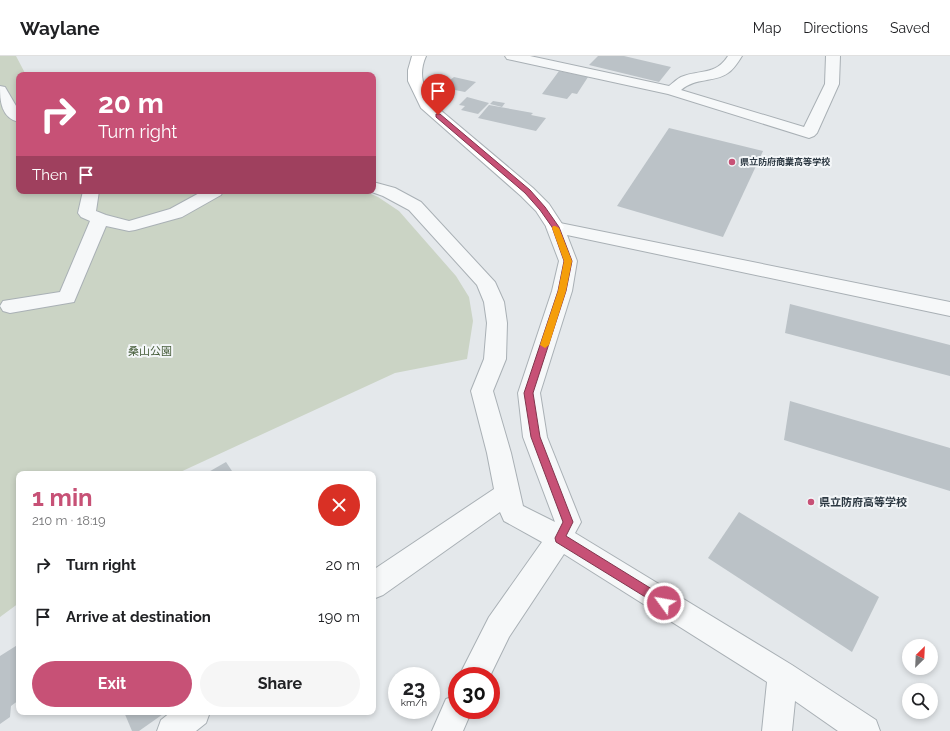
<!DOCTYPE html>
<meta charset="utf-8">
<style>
:root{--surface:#fff;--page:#f6f6f6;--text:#202124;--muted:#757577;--line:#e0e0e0;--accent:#c75176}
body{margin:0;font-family:Raleway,"Noto Sans JP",sans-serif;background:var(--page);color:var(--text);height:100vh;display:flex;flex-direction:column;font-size:15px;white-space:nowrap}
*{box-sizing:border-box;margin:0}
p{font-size:13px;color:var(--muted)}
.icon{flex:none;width:22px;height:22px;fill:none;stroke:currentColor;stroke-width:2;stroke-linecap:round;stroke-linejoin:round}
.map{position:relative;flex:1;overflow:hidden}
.sheet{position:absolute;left:16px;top:415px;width:360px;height:244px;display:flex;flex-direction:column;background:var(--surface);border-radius:8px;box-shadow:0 2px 6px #0003}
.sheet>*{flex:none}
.guide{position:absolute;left:16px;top:16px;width:360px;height:122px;border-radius:8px;box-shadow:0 2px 6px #0003;background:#c75176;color:#fff;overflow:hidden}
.needle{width:26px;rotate:24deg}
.fabs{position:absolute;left:902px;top:583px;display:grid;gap:8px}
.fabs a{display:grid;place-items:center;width:36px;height:36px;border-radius:50%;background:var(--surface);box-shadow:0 2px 6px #0003;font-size:20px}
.speed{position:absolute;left:388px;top:611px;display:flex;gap:8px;font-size:20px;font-weight:700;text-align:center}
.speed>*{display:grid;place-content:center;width:52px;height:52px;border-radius:50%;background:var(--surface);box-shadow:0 2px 6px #0003;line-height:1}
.speed small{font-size:10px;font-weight:400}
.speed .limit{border:6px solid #d22;background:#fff;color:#111}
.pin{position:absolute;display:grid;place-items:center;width:34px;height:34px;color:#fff;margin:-41px -17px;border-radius:50% 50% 50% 0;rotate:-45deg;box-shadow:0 0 4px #0007}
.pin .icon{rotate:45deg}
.me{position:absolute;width:44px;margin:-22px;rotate:302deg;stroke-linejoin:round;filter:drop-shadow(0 0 3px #0008)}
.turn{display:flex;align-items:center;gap:14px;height:84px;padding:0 16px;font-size:18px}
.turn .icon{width:52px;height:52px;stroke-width:2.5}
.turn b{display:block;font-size:28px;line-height:34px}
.then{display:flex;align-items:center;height:38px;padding:0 16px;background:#0003;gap:8px;font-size:15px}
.round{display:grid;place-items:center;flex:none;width:42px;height:42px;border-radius:21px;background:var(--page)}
.summary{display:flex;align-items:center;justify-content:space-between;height:68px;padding:0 16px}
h1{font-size:24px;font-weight:700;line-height:30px;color:var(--accent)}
.button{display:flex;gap:8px;margin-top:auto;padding:8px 16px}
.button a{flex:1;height:46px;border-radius:24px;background:var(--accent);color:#fff;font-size:16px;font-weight:700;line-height:46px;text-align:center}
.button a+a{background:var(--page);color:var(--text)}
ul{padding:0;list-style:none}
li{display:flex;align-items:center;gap:12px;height:52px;padding:0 16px}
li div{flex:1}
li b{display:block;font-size:15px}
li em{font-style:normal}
header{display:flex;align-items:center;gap:24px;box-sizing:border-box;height:56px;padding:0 20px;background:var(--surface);border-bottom:1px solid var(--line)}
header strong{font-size:19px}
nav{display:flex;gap:22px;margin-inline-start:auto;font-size:14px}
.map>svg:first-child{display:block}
</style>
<header>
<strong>Waylane</strong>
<nav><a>Map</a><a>Directions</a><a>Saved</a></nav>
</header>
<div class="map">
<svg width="950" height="675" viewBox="0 0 950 675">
<rect width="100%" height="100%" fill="#e4e8eb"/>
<path fill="#cbd4c5" d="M0,0H16L26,19H19V135H364L378,141L399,155L456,220L469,241L473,265L467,303L395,317L176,418H19V547L0,561Z"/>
<g fill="#bbc2c7">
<path d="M598,0H624L671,11L659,26L589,9Z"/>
<path d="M559,15L588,21L577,38L572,37L567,43L542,38Z"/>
<path d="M454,21L476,26L465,36L450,33L452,31L446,29L448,27H446Z"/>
<path d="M467,41L489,47L478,58L461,54L465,50L459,49Z"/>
<path d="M493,45L505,47L502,51L490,48Z"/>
<path d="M489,49L533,57L531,59L546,62L536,75L478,62Z"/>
<path d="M669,72L763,95L723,181L617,150Z"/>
<path d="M790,248L950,289V320L785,277Z"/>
<path d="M790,345L950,392V435L784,384Z"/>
<path d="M226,406L234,418H205Z"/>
<path d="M739,456L879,541L852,596L708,502Z"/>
<path d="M19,588V644L11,650L10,661L0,668V600Z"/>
<path d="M124,656H166L139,675H132Z"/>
</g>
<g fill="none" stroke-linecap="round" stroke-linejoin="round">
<g stroke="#a9b0b5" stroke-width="2">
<g id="street">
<path d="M505,0H530L669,30C673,27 677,23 681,21C701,13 715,20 728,0H742C738,6 734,13 728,17C714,27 696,21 681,34L804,71L825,28L826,0H840L839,28L817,77L814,80L809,82L668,38L512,4L507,3Z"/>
<path d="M0,30L5,31L19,55V66C1,62 0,45 0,30Z"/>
<path d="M373,126L395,132L421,146L495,226L504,246L507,267L506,303L493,335L511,397L523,450L555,466L523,381L518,337L552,235L559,205L546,171L549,167L555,166L950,246V260L567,179L577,205L572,235L540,337L547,381L581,466L575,477L792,609L876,664L880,675H838L795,645L792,675H762L767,626L564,498L509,581L490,620H459L489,561L542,486L504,465L500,456L383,539L373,543V514L494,433L487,397L471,335L484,303L487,267L484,246L477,229L409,154L383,140L369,135H373Z"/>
<path d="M83,135H99L96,155L106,159L129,165L170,153L203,135H223L221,139L182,161L135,174L129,175L106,170L74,246L10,257L3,255L0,250L3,245L60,236L90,165L81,161L78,157Z"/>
<path d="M457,639V654H472L463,675H432L446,643Z"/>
<path d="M171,656H210L206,667L196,675H157L161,664Z"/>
</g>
</g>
<g stroke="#a9b0b5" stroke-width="2">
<path id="secondary" d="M412,0H426C418,18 423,30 432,47L533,132L549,148L564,171L561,175L555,176L549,175L536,155L521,140L421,52L408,25V14Z"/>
</g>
<use href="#street" fill="#f6f8f9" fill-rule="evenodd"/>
<use href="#secondary" fill="#fff" fill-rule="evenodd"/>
</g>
<path fill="#c75176" stroke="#81354d" d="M436,58H440L530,134L545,151L559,171L572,205L566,235L533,337L540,381L573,466L566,480L668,543L670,547L668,550L664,552L660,550L556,486L555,482L563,466L531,381L524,337L558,235L564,205L552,171L540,154L525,137L436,61Z"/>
<path fill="#f59e0b" d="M553,170H555L559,172L572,205L566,235L549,289L545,292L540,289L558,235L564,205L552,172Z"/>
<g fill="#c75176" stroke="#f3f6f8" stroke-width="1.5">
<circle cx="732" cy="106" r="4"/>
<circle cx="811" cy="446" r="4"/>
</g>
<g text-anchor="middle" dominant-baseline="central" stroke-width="4" stroke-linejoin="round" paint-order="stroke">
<g font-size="9" font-weight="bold" fill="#2c3842" stroke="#f3f6f8" text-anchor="start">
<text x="740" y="106">県立防府商業高等学校</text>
</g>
<g font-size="11" fill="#465d3a" stroke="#f3f6f8">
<text x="150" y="295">桑山公園</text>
</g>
<g font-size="11" font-weight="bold" fill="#2c3842" stroke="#f3f6f8" text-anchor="start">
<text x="819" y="446">県立防府高等学校</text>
</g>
</g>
</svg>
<div class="fabs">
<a><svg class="needle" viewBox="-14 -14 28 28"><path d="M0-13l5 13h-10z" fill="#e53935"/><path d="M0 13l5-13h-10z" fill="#757577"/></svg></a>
<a><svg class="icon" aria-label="search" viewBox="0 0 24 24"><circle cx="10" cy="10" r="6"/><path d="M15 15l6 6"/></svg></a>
</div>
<div class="speed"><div>23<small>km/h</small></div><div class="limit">30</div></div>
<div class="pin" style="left:438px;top:59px;background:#d93025"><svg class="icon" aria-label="arrive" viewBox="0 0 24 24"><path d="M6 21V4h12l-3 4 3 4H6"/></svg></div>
<svg class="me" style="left:664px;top:547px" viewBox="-20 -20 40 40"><circle r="17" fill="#c75176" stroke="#fff" stroke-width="3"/><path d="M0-11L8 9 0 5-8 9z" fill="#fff"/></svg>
<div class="guide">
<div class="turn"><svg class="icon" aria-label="right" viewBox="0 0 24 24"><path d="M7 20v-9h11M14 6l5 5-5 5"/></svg><div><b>20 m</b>Turn right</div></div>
<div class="then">Then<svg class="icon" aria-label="arrive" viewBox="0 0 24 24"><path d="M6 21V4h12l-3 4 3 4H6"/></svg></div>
</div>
<section class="sheet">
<div class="summary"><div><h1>1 min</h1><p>210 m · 18:19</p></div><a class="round" style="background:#d93025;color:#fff"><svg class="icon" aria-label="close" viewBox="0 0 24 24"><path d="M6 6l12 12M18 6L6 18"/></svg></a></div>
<ul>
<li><svg class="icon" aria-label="right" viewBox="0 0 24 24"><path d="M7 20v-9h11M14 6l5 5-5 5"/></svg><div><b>Turn right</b></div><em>20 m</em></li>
<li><svg class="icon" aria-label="arrive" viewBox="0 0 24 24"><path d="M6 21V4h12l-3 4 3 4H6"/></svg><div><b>Arrive at destination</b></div><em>190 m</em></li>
</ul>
<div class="button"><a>Exit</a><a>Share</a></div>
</section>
</div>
